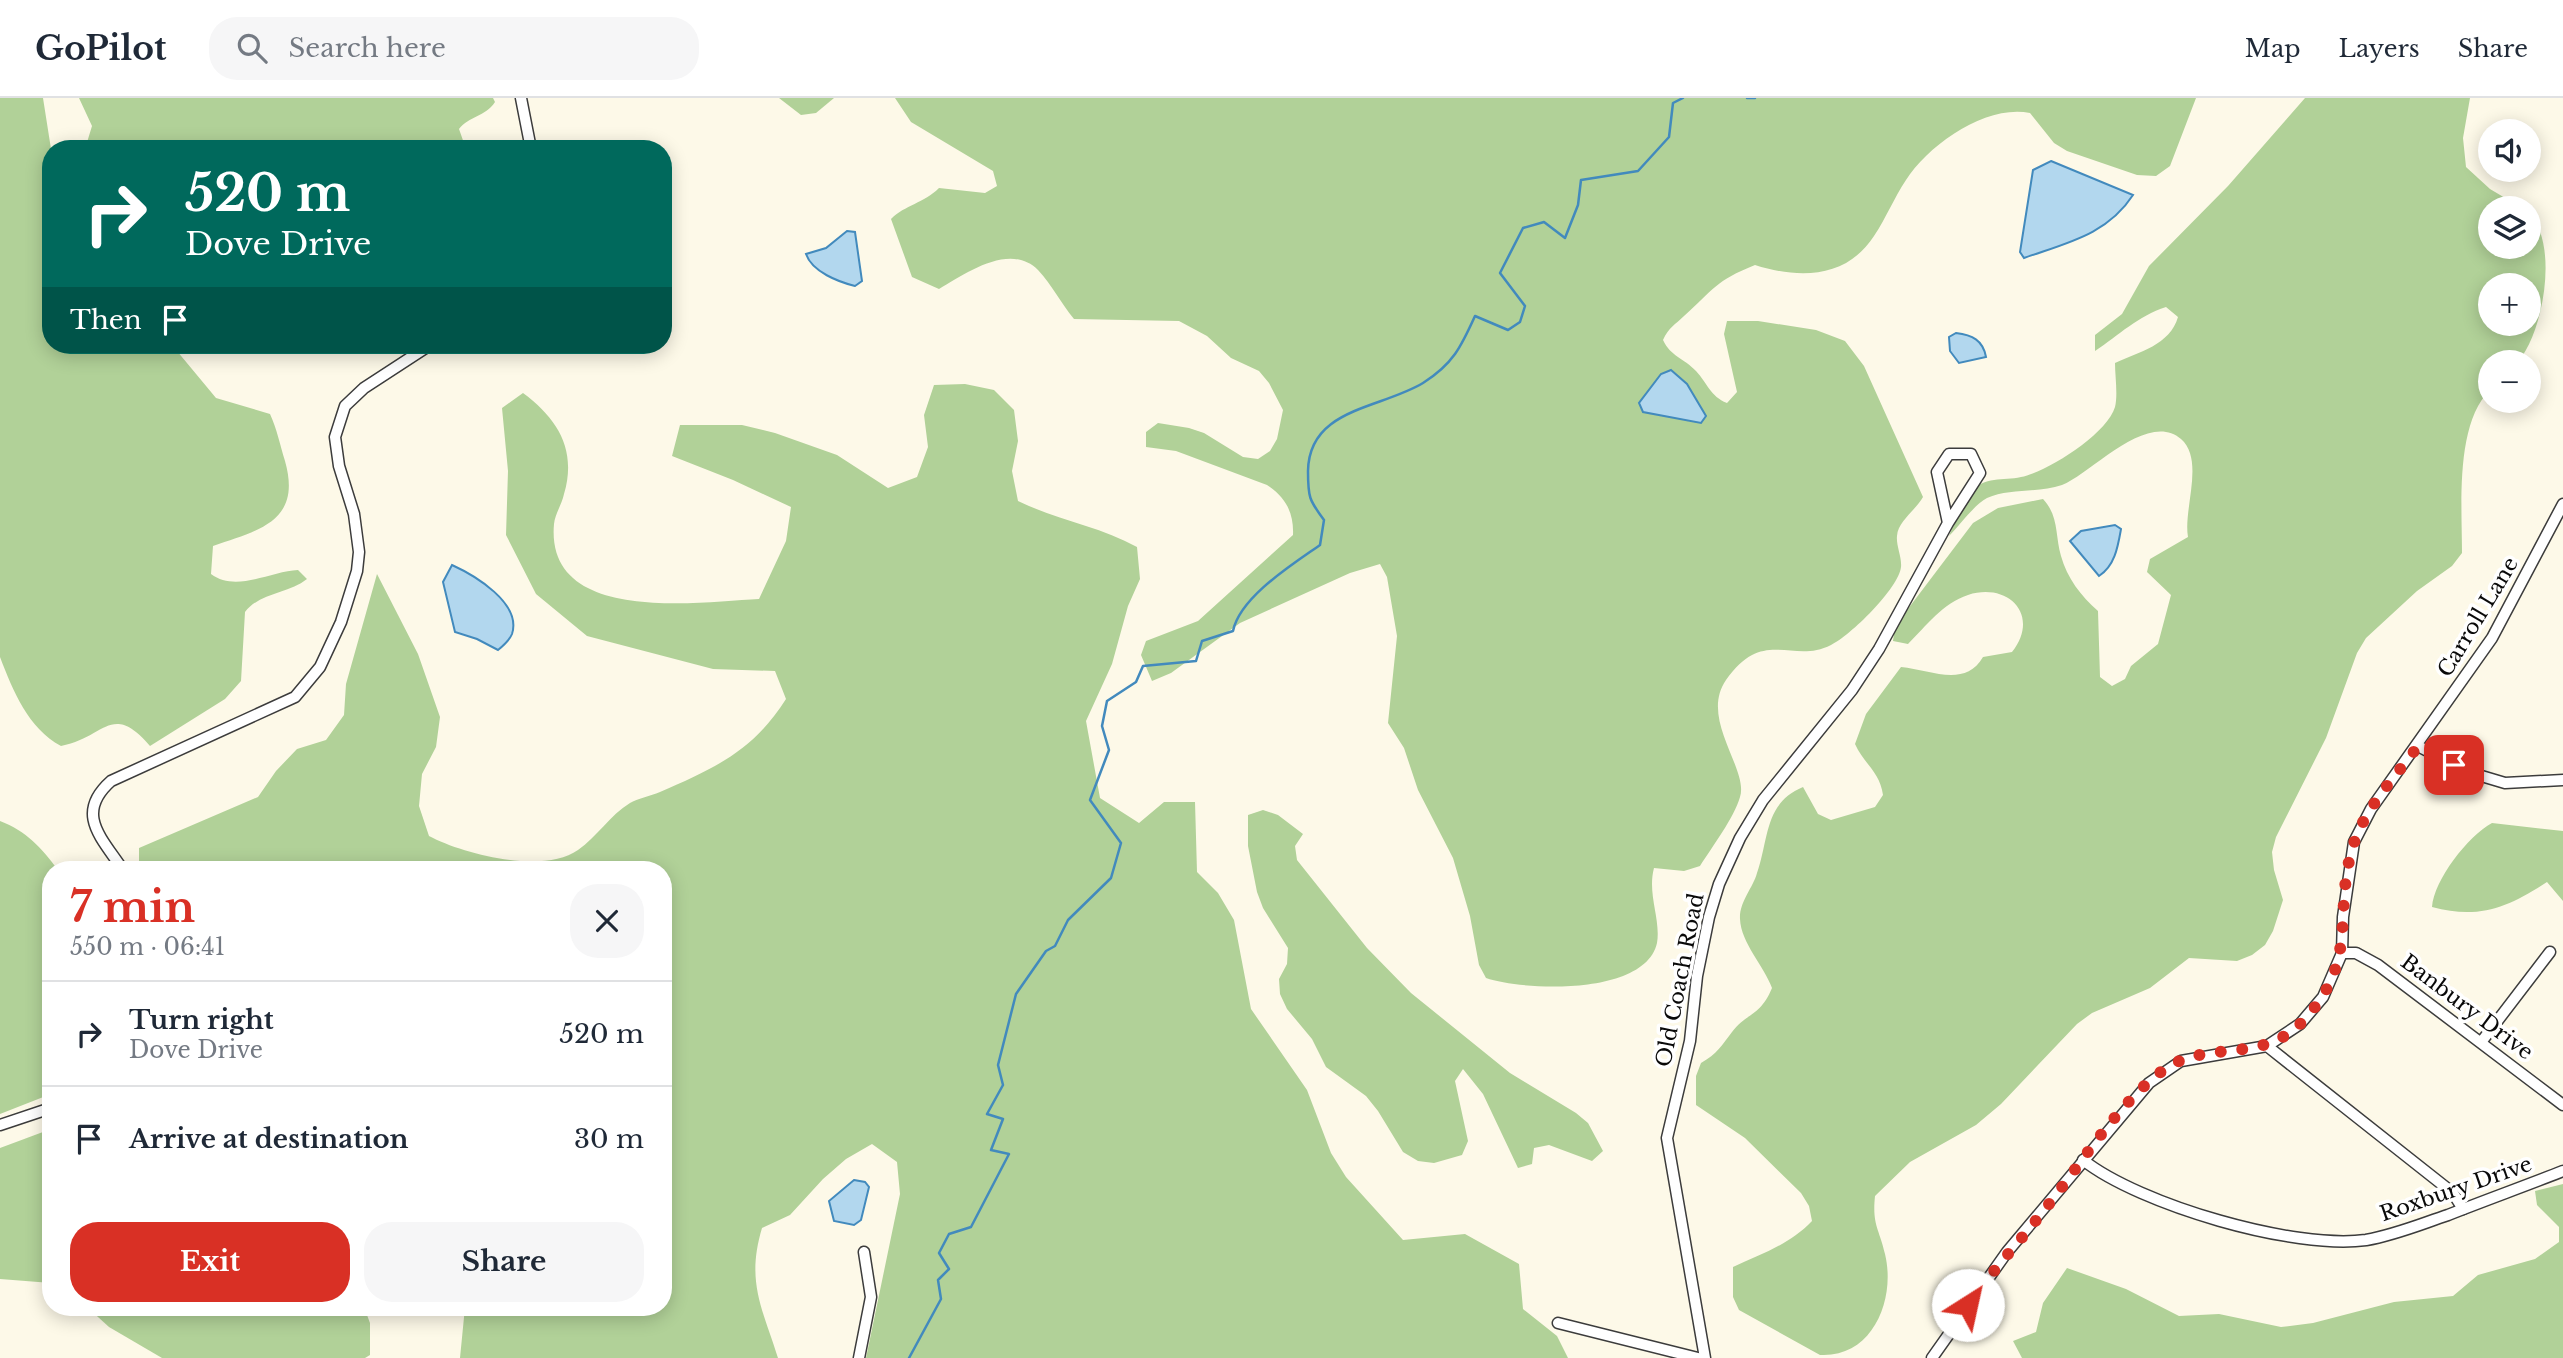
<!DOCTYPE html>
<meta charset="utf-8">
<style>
:root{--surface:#fff;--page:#f6f6f7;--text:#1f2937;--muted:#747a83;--line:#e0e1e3;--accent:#d93025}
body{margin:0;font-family:"Libre Baskerville",serif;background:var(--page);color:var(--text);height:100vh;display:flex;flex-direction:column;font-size:26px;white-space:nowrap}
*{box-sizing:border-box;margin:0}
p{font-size:23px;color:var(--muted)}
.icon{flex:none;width:38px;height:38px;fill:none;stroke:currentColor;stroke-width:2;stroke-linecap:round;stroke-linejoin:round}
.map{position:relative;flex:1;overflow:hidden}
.details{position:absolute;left:42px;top:763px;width:630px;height:455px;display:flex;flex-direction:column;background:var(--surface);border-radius:28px;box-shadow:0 4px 18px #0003}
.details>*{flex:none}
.guide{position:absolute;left:42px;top:42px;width:630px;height:214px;border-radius:28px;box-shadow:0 4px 18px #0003;background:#00695c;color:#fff;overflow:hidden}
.fabs{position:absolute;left:2478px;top:21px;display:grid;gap:14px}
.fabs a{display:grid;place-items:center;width:63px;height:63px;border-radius:50%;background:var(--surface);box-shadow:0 4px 18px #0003;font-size:35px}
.pin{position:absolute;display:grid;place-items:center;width:60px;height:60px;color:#fff;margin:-30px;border-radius:14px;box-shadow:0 4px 10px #0006}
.me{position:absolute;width:77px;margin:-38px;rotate:35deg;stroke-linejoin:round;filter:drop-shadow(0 0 5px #0008)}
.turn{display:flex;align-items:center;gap:24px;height:147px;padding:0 28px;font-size:32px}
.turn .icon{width:91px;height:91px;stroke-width:2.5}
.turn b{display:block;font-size:49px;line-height:60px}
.then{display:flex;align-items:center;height:66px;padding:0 28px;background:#0003;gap:14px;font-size:26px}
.round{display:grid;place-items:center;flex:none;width:74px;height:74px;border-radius:28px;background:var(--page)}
.head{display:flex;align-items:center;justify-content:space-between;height:119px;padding:0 28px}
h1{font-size:42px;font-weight:700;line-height:52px;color:var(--accent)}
.action{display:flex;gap:14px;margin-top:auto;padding:14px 28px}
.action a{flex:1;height:80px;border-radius:28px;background:var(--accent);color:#fff;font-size:28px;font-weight:700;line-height:80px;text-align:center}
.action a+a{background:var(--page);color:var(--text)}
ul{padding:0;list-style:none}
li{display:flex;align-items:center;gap:21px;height:105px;padding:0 28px;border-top:2px solid var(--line)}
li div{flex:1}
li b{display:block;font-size:26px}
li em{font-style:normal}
header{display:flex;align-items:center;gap:42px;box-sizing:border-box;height:98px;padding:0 35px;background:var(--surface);border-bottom:2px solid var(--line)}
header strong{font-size:33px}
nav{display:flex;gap:38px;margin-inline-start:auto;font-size:24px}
.search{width:490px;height:63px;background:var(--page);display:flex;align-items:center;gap:18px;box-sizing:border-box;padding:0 24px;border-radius:28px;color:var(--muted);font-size:26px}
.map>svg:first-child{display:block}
</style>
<header>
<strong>GoPilot</strong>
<div class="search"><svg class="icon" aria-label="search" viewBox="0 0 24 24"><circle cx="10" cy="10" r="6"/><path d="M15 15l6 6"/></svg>Search here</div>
<nav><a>Map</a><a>Layers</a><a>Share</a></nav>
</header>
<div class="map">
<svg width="2563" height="1260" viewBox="0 0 2563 1260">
<rect width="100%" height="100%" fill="#fdf9e8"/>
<g fill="#b1d198" fill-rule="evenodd">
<path d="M0,0H43L51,51V247H172L216,300L270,316C277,331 280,347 285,363C302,423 260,432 213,448L211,476C236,495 271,473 298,472L307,481C288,496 259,495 245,514L241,583L225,601L150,648C111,603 105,640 61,648C28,630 13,593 0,559Z"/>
<path d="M79,0H493L495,4C485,19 469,18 459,31L466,51H85L92,28Z"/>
<path d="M779,0H834L816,15L801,17Z"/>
<path d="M895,0H2196L2170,68L2156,78L2137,77L2067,53L2054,45L2030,15C1987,6 1929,46 1906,82C1894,100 1886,120 1874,138C1846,181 1799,181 1755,167C1715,183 1714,191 1684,218C1675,227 1669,229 1663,242C1671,259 1684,260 1696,273C1708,286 1710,298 1727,305L1737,294L1724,236L1727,223H1758L1816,232L1845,243L1864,268L1923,399C1916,412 1898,423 1897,438C1896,448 1902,459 1901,469C1899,490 1850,538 1831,547C1792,567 1764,528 1726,582C1699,621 1749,671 1740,699C1734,720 1712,749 1700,768L1684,773L1654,770C1647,796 1661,821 1657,845C1645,898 1524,893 1486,880L1479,867L1470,818L1453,760L1418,692L1404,650L1388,625L1397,538L1387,479L1380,466L1350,475L1240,525L1171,575L1152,583L1141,557L1146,543L1198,523L1293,437C1294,414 1285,399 1267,387L1176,353L1146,349V334L1158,325L1189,330L1204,335L1243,359L1258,361L1270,353L1277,341L1283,312L1269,285L1259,273L1231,260L1207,238L1179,223L1074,221C1061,205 1052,187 1038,172C1010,144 966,175 939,191L912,179L891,121C905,107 924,105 939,90L985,95L997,88L993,73L911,24Z"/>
<path d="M2305,0H2470L2463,40L2466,69L2490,91L2522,110H2490V149H2529V115C2559,146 2544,233 2518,264H2490V292C2455,326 2462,408 2462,455L2452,468L2417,493L2366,540L2357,555L2326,640L2276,739L2272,754L2274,772L2283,802L2273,833L2265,847L2252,857L2237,863L2189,860L2150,890L2092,915L2077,926L2001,1006L1976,1027L1910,1064L1875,1098C1872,1127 1879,1130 1885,1156C1896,1201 1873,1260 1820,1257L1739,1212L1733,1199V1169C1761,1156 1789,1147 1812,1123L1809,1108L1801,1095L1745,1040L1696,1007V978L1701,965C1717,956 1722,947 1732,934C1746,915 1760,919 1772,890C1764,868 1741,845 1740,821C1739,804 1753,790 1757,775C1769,741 1764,705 1803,689L1818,716L1831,722L1875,709L1883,697C1880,674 1864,666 1855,646L1866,616L1901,569C1931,572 1965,590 1983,559L2012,554C2041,517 2008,484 1968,497C1943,505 1926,528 1908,546L1893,543L1895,528L1973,425L1998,410L2043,401C2059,418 2055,437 2061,458C2067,480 2081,498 2098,513L2100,579L2112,588L2125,581L2131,568L2158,546L2171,497L2147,474L2150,461L2188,439C2183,411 2205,362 2181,341C2147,312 2091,376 2062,387C2039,395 2009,390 1987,400C1974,407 1960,427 1949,438C1955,425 1961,405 1971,394C1984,378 2003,383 2021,379C2047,374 2107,336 2115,309C2118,297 2115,278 2115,265C2139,254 2170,247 2178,219L2166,209C2138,218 2119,237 2095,253V237L2122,216L2149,168L2228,88ZM2490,187H2529V226H2490Z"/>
<path d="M965,286L994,292L1014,312L1018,343L1012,373L1018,403C1057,422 1099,428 1137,449L1140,481L1128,508L1112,566L1086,623L1100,700L1139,725L1164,704H1195L1197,774L1218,795L1234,822L1251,911L1307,992L1331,1055L1346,1079L1403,1142L1465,1136L1519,1166L1523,1211L1557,1238L1568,1260H866L900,1096L897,1064L872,1046L846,1061L823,1081L790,1117L762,1130C746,1184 762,1209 778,1260H460L465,1209H663V772H139V750L258,699L276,673L297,651L326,642L344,617L346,586L377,476L418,556L440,619L436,649L422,676L419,708L429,738C463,756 543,777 578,752C597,739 610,717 630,705C639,700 650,698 660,694C715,670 753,653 786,601L775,573L713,571L587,538L536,496L506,437L508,373L502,310L523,295C558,321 577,352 564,396C562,406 555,416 554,426C545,527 699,504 759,501L786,443L791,409L733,382L672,358L680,327H742L775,335L837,357L888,390L917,379L928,349L924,317L934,287Z"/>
<path d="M1263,712L1278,717L1303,736L1295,748L1297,762L1367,850L1411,895L1510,975L1576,1015L1588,1025L1603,1053L1592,1063L1549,1047L1534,1050L1532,1066L1518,1070L1483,996L1463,971L1455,983L1468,1043L1462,1057L1434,1065L1418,1063L1403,1054L1378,1013L1366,998L1326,969L1312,941L1287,911L1280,896L1279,881L1287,866L1288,850L1263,810L1257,794L1248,748V717Z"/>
<path d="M0,723C26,733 42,750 58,772H51V996L0,1016Z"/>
<path d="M2492,725L2563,733V803L2547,784C2509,809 2479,822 2432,809C2434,782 2468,738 2492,725Z"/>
<path d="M51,1031V1185L0,1181V1050Z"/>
<path d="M2563,1086V1260H2022L2013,1243L2036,1234L2043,1205L2067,1170L2126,1191L2179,1218L2219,1216L2281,1229L2313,1225L2394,1204L2453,1198L2478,1177L2535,1161L2559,1144V1129L2537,1107L2535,1093Z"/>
<path d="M87,1209H364L370,1225V1257L365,1260H162L109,1229Z"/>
</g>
<g fill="#b2d7ee" stroke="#428abd" stroke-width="2">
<path d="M2051,63L2133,97C2107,137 2066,145 2024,160L2020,154L2033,72Z"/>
<path d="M847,133L855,134L862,183L855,188C839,184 812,174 806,156L826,150Z"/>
<path d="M1956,235C1972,237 1983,242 1986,259L1959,265L1950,253L1949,239Z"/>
<path d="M1671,272L1687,286L1706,318L1701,325L1643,314L1639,305L1661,276Z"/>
<path d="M2115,427L2121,431C2118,448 2115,468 2099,478L2070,443L2081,433Z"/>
<path d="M452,467C474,477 522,505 512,536C510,541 503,548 498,552L477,541L455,534L443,484Z"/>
<path d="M854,1082L865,1084L869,1089L861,1122L854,1127L834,1123L829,1103Z"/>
</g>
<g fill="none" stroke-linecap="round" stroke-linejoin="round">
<g stroke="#428abd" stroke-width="2.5">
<path d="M1747,0H1755"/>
<path d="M909,1260L941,1201L938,1182L949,1171L939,1155L949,1136L971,1129L1009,1056L991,1052L1003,1021L987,1016L1003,987L998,967L1016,896L1046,853L1055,848L1068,822L1111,780L1121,745L1090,702L1109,652L1102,628L1107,603L1136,584L1143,568L1196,563L1202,543L1233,533C1240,499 1293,466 1320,447L1324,422C1309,402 1308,399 1308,373C1309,310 1380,311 1423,285C1453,266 1461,249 1475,218L1508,232L1520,224L1525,208L1500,175L1523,130L1544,124L1565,140L1578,107L1581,82L1638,73L1669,39L1673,5L1683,0"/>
</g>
<g stroke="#3c3c3c" stroke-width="13">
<g id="minor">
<path d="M521,0L531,51"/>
<path d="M2418,648L2468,674L2505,685L2563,682"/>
<path d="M123,772C102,740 74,716 111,683L295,599L320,569L341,524L357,473L359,454L354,416L339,368L335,339L345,308L364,290L430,247"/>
<path d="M2342,855H2356L2378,867L2563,1007"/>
<path d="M2482,943L2550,854"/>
<path d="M2267,948L2453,1095L2463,1111"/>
<path d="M0,1027L51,1010"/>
<path d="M2083,1062C2140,1107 2295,1152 2366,1142C2395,1137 2421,1126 2448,1117C2486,1102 2525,1088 2563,1073"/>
<path d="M1558,1225L1698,1260"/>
<path d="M859,1260L871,1199L864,1154"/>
<path d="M1705,1260L1667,1040L1690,943L1697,878L1709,819L1719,786L1740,740L1763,702L1852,592L1879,551L1948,425L1980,375L1971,356H1949L1937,374L1948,425"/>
<path d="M1932,1260L2007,1154L2149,985L2181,963L2267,948L2300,926L2323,899L2342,855L2343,819L2354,744L2371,711L2492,540L2563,406"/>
</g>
</g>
<use href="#minor" stroke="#fff" stroke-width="10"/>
</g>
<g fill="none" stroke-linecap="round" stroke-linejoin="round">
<path stroke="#d93025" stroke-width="12" stroke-dasharray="0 21.6" d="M1968,1207C1991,1174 2017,1147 2041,1116C2079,1070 2117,1005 2165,971C2208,941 2260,967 2302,924C2362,861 2331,815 2354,745C2366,709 2396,678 2418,648L2454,667"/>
</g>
<g text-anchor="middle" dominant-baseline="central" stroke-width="7" stroke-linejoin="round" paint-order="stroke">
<g font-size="21" fill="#090909" stroke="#fff">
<text transform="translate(2478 519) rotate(-59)">Carroll Lane</text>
<text transform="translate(1680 882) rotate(-79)">Old Coach Road</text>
<text transform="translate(2467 909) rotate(37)">Banbury Drive</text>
<text transform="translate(2456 1091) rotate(-19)">Roxbury Drive</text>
</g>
</g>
</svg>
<div class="fabs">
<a><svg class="icon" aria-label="sound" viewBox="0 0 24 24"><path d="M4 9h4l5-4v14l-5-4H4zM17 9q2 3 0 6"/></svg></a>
<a><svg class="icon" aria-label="layers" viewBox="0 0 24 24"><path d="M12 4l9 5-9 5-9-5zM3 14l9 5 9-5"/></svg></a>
<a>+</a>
<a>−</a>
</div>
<div class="pin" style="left:2454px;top:667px;background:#d93025"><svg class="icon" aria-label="arrive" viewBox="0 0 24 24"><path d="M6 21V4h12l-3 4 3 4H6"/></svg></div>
<svg class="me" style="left:1968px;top:1207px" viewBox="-20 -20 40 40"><circle r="19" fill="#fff"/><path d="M0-13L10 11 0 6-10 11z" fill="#d93025"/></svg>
<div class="guide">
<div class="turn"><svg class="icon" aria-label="right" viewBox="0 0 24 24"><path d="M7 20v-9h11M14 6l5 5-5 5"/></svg><div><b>520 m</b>Dove Drive</div></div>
<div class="then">Then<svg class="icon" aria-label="arrive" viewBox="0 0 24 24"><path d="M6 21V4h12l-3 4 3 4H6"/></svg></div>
</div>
<section class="details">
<div class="head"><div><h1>7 min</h1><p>550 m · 06:41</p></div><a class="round"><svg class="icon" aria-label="close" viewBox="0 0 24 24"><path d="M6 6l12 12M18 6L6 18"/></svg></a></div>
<ul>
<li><svg class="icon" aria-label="right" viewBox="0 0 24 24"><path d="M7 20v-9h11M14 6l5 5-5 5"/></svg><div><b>Turn right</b><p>Dove Drive</p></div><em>520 m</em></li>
<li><svg class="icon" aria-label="arrive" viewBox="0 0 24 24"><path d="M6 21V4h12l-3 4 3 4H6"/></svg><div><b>Arrive at destination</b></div><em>30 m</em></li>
</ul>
<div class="action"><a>Exit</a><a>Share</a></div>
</section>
</div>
